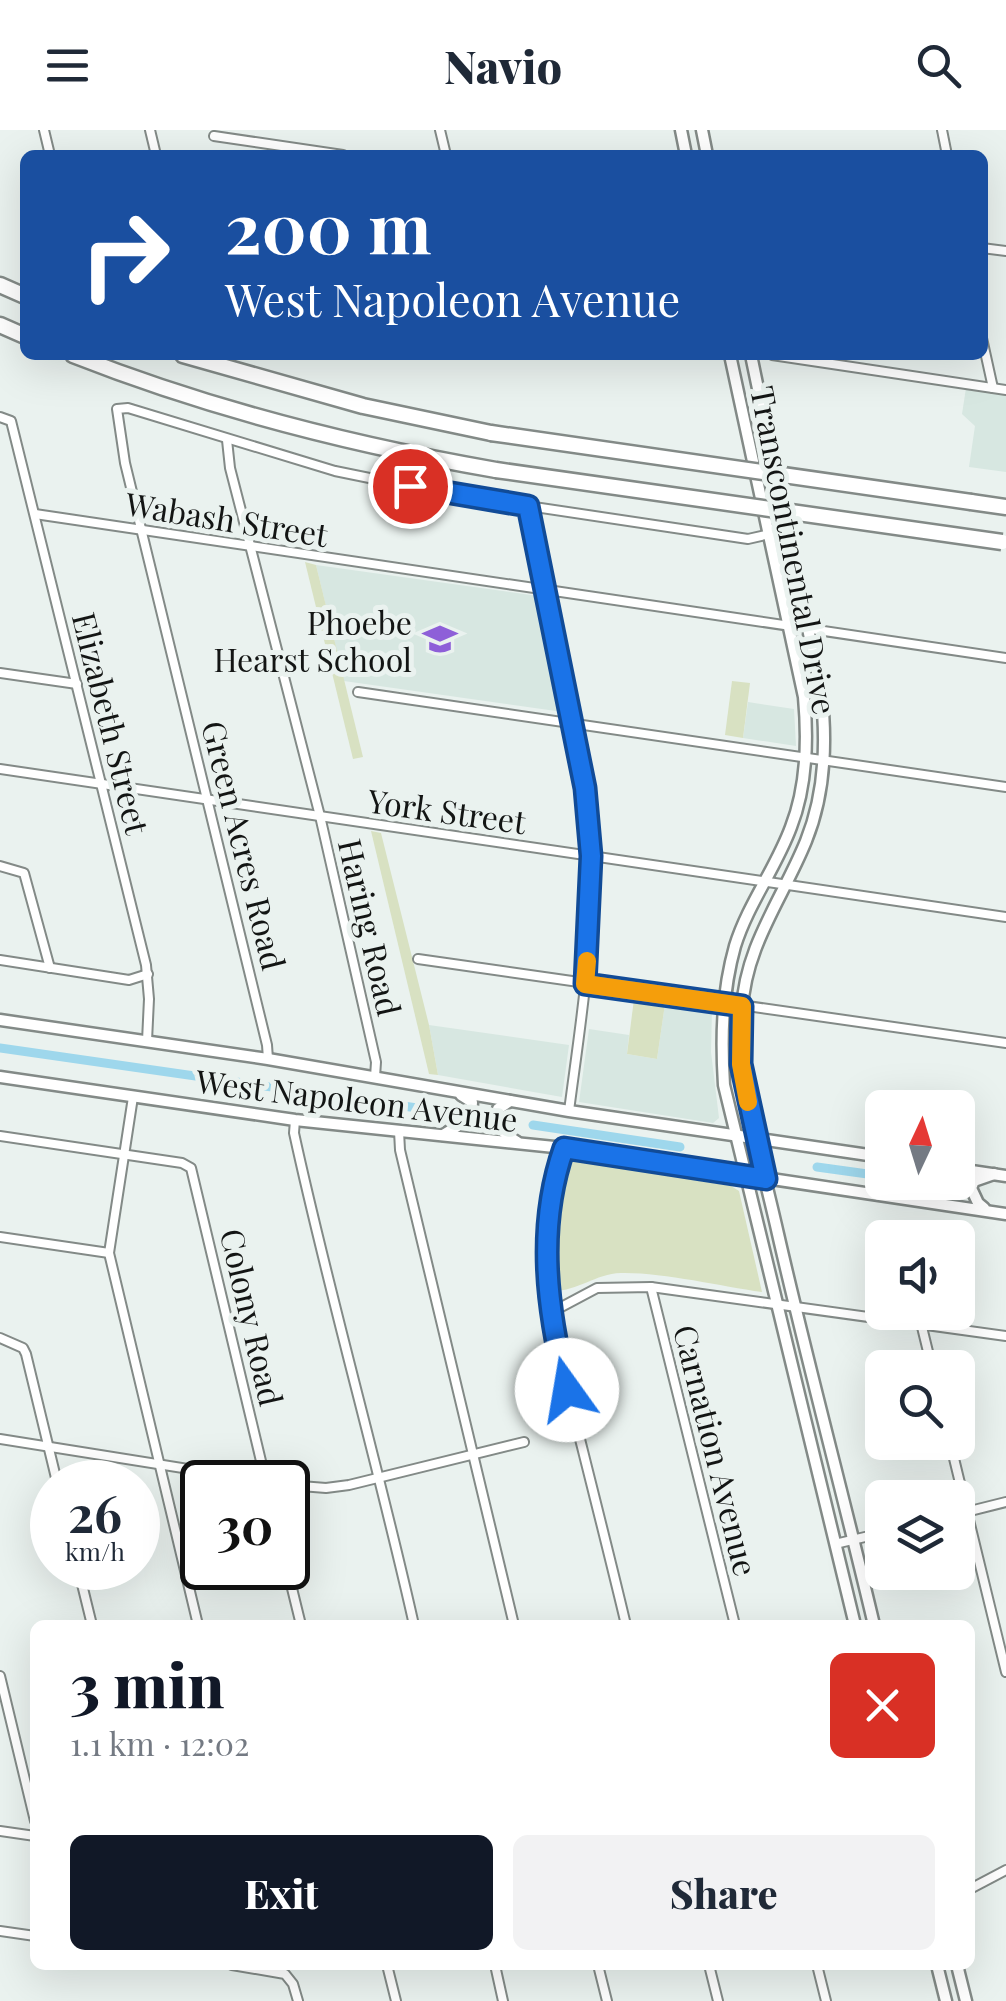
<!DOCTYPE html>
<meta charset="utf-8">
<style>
:root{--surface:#fff;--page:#f2f2f3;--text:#1f2937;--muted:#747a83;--accent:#111827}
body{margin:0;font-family:"Playfair Display",serif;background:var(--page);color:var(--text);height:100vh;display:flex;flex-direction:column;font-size:38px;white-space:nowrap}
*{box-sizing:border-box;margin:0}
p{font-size:32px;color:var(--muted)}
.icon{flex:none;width:55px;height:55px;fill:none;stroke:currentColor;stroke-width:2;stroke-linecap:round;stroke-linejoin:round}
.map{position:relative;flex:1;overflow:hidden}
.drawer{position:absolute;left:30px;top:1490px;width:945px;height:350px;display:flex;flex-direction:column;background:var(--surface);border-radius:15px;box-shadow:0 10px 40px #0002}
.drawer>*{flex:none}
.top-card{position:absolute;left:20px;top:20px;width:968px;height:210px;border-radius:15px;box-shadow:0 10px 40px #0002;background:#1a4fa0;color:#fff;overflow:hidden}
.needle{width:65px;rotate:4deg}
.buttons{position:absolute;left:865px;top:960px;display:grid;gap:20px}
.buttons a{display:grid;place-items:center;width:110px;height:110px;border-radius:15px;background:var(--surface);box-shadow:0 10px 40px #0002;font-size:50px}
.speed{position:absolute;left:30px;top:1330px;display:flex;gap:20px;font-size:50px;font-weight:700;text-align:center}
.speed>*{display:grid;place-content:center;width:130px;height:130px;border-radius:50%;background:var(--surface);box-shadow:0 10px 40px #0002;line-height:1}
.speed small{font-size:25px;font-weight:400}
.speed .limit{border:5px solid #111;border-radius:15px;background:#fff;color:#111}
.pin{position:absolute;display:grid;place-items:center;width:85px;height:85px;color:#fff;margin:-42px;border:5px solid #fff;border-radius:50%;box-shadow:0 2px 10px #0007}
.me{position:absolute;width:110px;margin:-55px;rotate:347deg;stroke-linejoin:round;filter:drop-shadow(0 0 8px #0008)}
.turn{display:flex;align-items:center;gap:35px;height:210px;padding:0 40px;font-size:45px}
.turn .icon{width:130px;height:130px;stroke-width:2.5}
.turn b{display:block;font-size:70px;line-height:85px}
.round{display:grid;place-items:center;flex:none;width:105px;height:105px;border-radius:15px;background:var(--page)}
.headline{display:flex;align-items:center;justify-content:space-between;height:170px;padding:0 40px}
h1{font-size:60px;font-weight:800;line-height:75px;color:var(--accent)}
.action{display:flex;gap:20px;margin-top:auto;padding:20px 40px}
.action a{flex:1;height:115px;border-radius:15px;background:var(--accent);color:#fff;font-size:40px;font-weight:800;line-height:115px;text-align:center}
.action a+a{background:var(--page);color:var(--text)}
header{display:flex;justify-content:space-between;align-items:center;height:130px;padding:0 40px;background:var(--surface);font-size:45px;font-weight:800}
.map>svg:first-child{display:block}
</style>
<header><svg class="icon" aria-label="menu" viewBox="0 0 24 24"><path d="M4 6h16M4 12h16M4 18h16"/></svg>Navio<svg class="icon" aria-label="search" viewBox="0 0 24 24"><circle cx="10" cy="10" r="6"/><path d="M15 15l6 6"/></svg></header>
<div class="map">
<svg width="1006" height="1871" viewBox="0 0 1006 1871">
<rect width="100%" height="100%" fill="#eaf2ef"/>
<g fill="#d7e7e1">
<path d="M966,258L1006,264V342L969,337L975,296L962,284Z"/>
<path d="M316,435L538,466L563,582L344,551Z"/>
<path d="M748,572L794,579L796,616L743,608Z"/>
<path d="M665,874L712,880L711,922L719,988L713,993L579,972L589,899L629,905L627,924L657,929Z"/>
<path d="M429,895L569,915L562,967L438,945Z"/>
</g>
<g fill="#d8e1c2">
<path d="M305,432L316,435L363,627L353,629Z"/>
<path d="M732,551L750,553L743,608L725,605Z"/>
<path d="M371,701L381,703L429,895L438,945L429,944Z"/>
<path d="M634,869L665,874L657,929L627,924Z"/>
<path d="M572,1028C626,1036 677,1048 731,1056L739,1061L762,1162C720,1156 661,1142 621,1143C595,1144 578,1161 553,1161L554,1093Z"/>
</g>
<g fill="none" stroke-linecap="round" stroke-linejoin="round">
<g stroke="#9ed7ec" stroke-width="9">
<path d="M0,918L438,981"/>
<path d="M533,995L680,1017"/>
<path d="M817,1037L882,1046"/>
</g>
<g stroke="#838a87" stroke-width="12">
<g id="street">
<path d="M44,0L50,25"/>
<path d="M150,0L156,25"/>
<path d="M440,0L446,25"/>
<path d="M942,0L947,25"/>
<path d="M214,6L343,25"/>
<path d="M982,118L1006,121"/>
<path d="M982,208L993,258"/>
<path d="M772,225L1006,260"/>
<path d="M0,287L11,291L146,835L149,869L147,911"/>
<path d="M227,310L230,338L320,686L376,932L375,947"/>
<path d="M528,376C553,491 583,605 590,722C595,809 580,896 569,981"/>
<path d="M35,384L1006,528"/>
<path d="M0,543L77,554"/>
<path d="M358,562L1006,657"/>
<path d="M0,639L1006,787"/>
<path d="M0,736L24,743L50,838"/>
<path d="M418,829L1006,913"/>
<path d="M0,830L129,850L148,844"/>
<path d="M268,929L267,915L125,333L117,279L128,278L335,341L448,364L748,409L787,400"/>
<path d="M133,967L109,1123L198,1495"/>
<path d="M295,990L294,1003C330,1168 377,1330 414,1495"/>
<path d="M399,1001L400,1020L514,1495"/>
<path d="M0,1006L182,1033L191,1038L266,1352"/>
<path d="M564,1018C528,1118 557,1219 582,1317C597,1377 612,1436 626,1495"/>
<path d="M0,1107L109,1123"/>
<path d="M651,1157L735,1495"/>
<path d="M550,1183L597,1158L651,1157L1006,1206"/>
<path d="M921,1193L932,1238"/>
<path d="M0,1208L23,1218L26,1224L57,1352"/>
<path d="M0,1309L270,1352"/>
<path d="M950,1312L1006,1542"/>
<path d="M288,1355L326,1358L349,1355L524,1312"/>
<path d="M958,1384L1006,1372"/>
<path d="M835,1414L882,1403"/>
<path d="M78,1438L92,1495"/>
<path d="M287,1438L301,1495"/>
<path d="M0,1546L35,1691"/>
<path d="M0,1701L35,1706"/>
<path d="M970,1759L1006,1740"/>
<path d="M0,1801L35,1806"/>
<path d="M232,1835L285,1844L293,1854L298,1871"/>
<path d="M387,1835L396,1871"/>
<path d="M495,1835L503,1871"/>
<path d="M598,1835L607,1871"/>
<path d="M709,1835L718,1871"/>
<path d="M817,1835L826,1871"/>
</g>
</g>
<g stroke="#838a87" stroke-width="15">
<g id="secondary">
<path d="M681,0L686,25"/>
<path d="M702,0L707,25"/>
<path d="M730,225L804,567C808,610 807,656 791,697C776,738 748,774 735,816C722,862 721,908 724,955L855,1495"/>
<path d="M751,225L821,561C827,611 825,664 806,711C783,768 745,816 742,880C738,958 761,1028 778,1104C808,1235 843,1364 874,1495"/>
<path d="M0,890L268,929L569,981L882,1027"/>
<path d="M0,947L295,990L564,1018L1006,1084"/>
<path d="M510,971L498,979C490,995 505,1004 517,1012"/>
<path d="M443,1005L471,988L472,972L461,965"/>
<path d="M958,1039L1006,1046"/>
<path d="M926,1068L943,1063L949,1052"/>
<path d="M984,1078L978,1073L971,1058L974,1051L994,1044"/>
<path d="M937,1835L946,1871"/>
<path d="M957,1835L966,1871"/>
</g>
</g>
<g stroke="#838a87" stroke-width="19">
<g id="highway">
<path d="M0,155L25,166"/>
<path d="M0,195L25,206"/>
<path d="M73,225C210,279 352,315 496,340"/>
<path d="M183,225L363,276L491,303"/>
<path d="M971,372L1006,377"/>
</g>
</g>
<use href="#street" stroke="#fff" stroke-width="8"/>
<use href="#secondary" stroke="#fff" stroke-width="10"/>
<use href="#highway" stroke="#fff" stroke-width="14"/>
<g stroke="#838a87" stroke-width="19" stroke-linecap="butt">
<g id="highway-bridge">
<path d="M491,303L971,372"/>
<path d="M496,340L1002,412"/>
</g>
</g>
<use href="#highway-bridge" stroke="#fff" stroke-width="14"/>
</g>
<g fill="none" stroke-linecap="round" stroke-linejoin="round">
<g stroke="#114b97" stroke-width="25">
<path id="route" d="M410,356L528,376L585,658L591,726L585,854L742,876L741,934L766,1049L564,1018C536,1098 547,1180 567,1260"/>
</g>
<use href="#route" stroke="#1a73e8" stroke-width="18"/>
<path stroke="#f59e0b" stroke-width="18" d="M587,831L585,854L742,876L741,934L748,972"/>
</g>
<defs>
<g id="school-bare" transform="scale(2.7)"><path d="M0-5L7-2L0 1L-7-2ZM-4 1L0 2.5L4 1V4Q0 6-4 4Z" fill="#8e5fd8" stroke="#eaf2ef" stroke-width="2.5" paint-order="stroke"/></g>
</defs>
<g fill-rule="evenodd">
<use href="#school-bare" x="440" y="509"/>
</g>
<g text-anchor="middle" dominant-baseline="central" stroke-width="10" stroke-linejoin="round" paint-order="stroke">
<g font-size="32" fill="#131514" stroke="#eaf2ef">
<text transform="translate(227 388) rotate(9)">Wabash Street</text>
<text transform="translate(795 420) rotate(79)">Transcontinental Drive</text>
<text transform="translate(112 593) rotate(76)">Elizabeth Street</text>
<text transform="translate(447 680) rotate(8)">York Street</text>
<text transform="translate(245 715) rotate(76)">Green Acres Road</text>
<text transform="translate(371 797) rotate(77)">Haring Road</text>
<text transform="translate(357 969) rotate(7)">West Napoleon Avenue</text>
<text transform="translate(253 1187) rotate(77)">Colony Road</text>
<text transform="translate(717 1320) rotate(76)">Carnation Avenue</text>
</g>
<g font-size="32" fill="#131514" stroke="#eaf2ef" text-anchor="end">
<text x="412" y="491">Phoebe<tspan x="412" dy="37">Hearst School</tspan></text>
</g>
</g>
</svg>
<div class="buttons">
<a><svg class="needle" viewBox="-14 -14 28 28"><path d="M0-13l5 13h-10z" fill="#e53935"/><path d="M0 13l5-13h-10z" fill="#747a83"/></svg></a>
<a><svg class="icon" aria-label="sound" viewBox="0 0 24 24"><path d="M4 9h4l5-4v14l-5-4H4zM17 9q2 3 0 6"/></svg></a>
<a><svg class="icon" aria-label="search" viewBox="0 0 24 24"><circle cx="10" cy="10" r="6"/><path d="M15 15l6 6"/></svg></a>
<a><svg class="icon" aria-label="layers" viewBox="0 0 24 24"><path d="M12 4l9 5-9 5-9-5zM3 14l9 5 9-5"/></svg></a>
</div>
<div class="speed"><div>26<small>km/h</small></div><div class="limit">30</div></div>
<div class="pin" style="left:410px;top:356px;background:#d93025"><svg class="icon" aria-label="arrive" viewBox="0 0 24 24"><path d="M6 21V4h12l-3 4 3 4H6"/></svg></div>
<svg class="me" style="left:567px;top:1260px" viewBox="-20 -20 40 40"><circle r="19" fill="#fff"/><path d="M0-13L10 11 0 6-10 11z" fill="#1a73e8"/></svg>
<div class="top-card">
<div class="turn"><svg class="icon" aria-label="right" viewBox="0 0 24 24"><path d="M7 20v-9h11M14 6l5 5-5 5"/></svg><div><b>200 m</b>West Napoleon Avenue</div></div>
</div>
<section class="drawer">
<div class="headline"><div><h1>3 min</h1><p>1.1 km · 12:02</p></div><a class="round" style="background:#d93025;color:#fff"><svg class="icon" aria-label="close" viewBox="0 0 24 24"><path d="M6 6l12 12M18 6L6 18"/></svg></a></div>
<div class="action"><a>Exit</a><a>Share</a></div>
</section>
</div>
